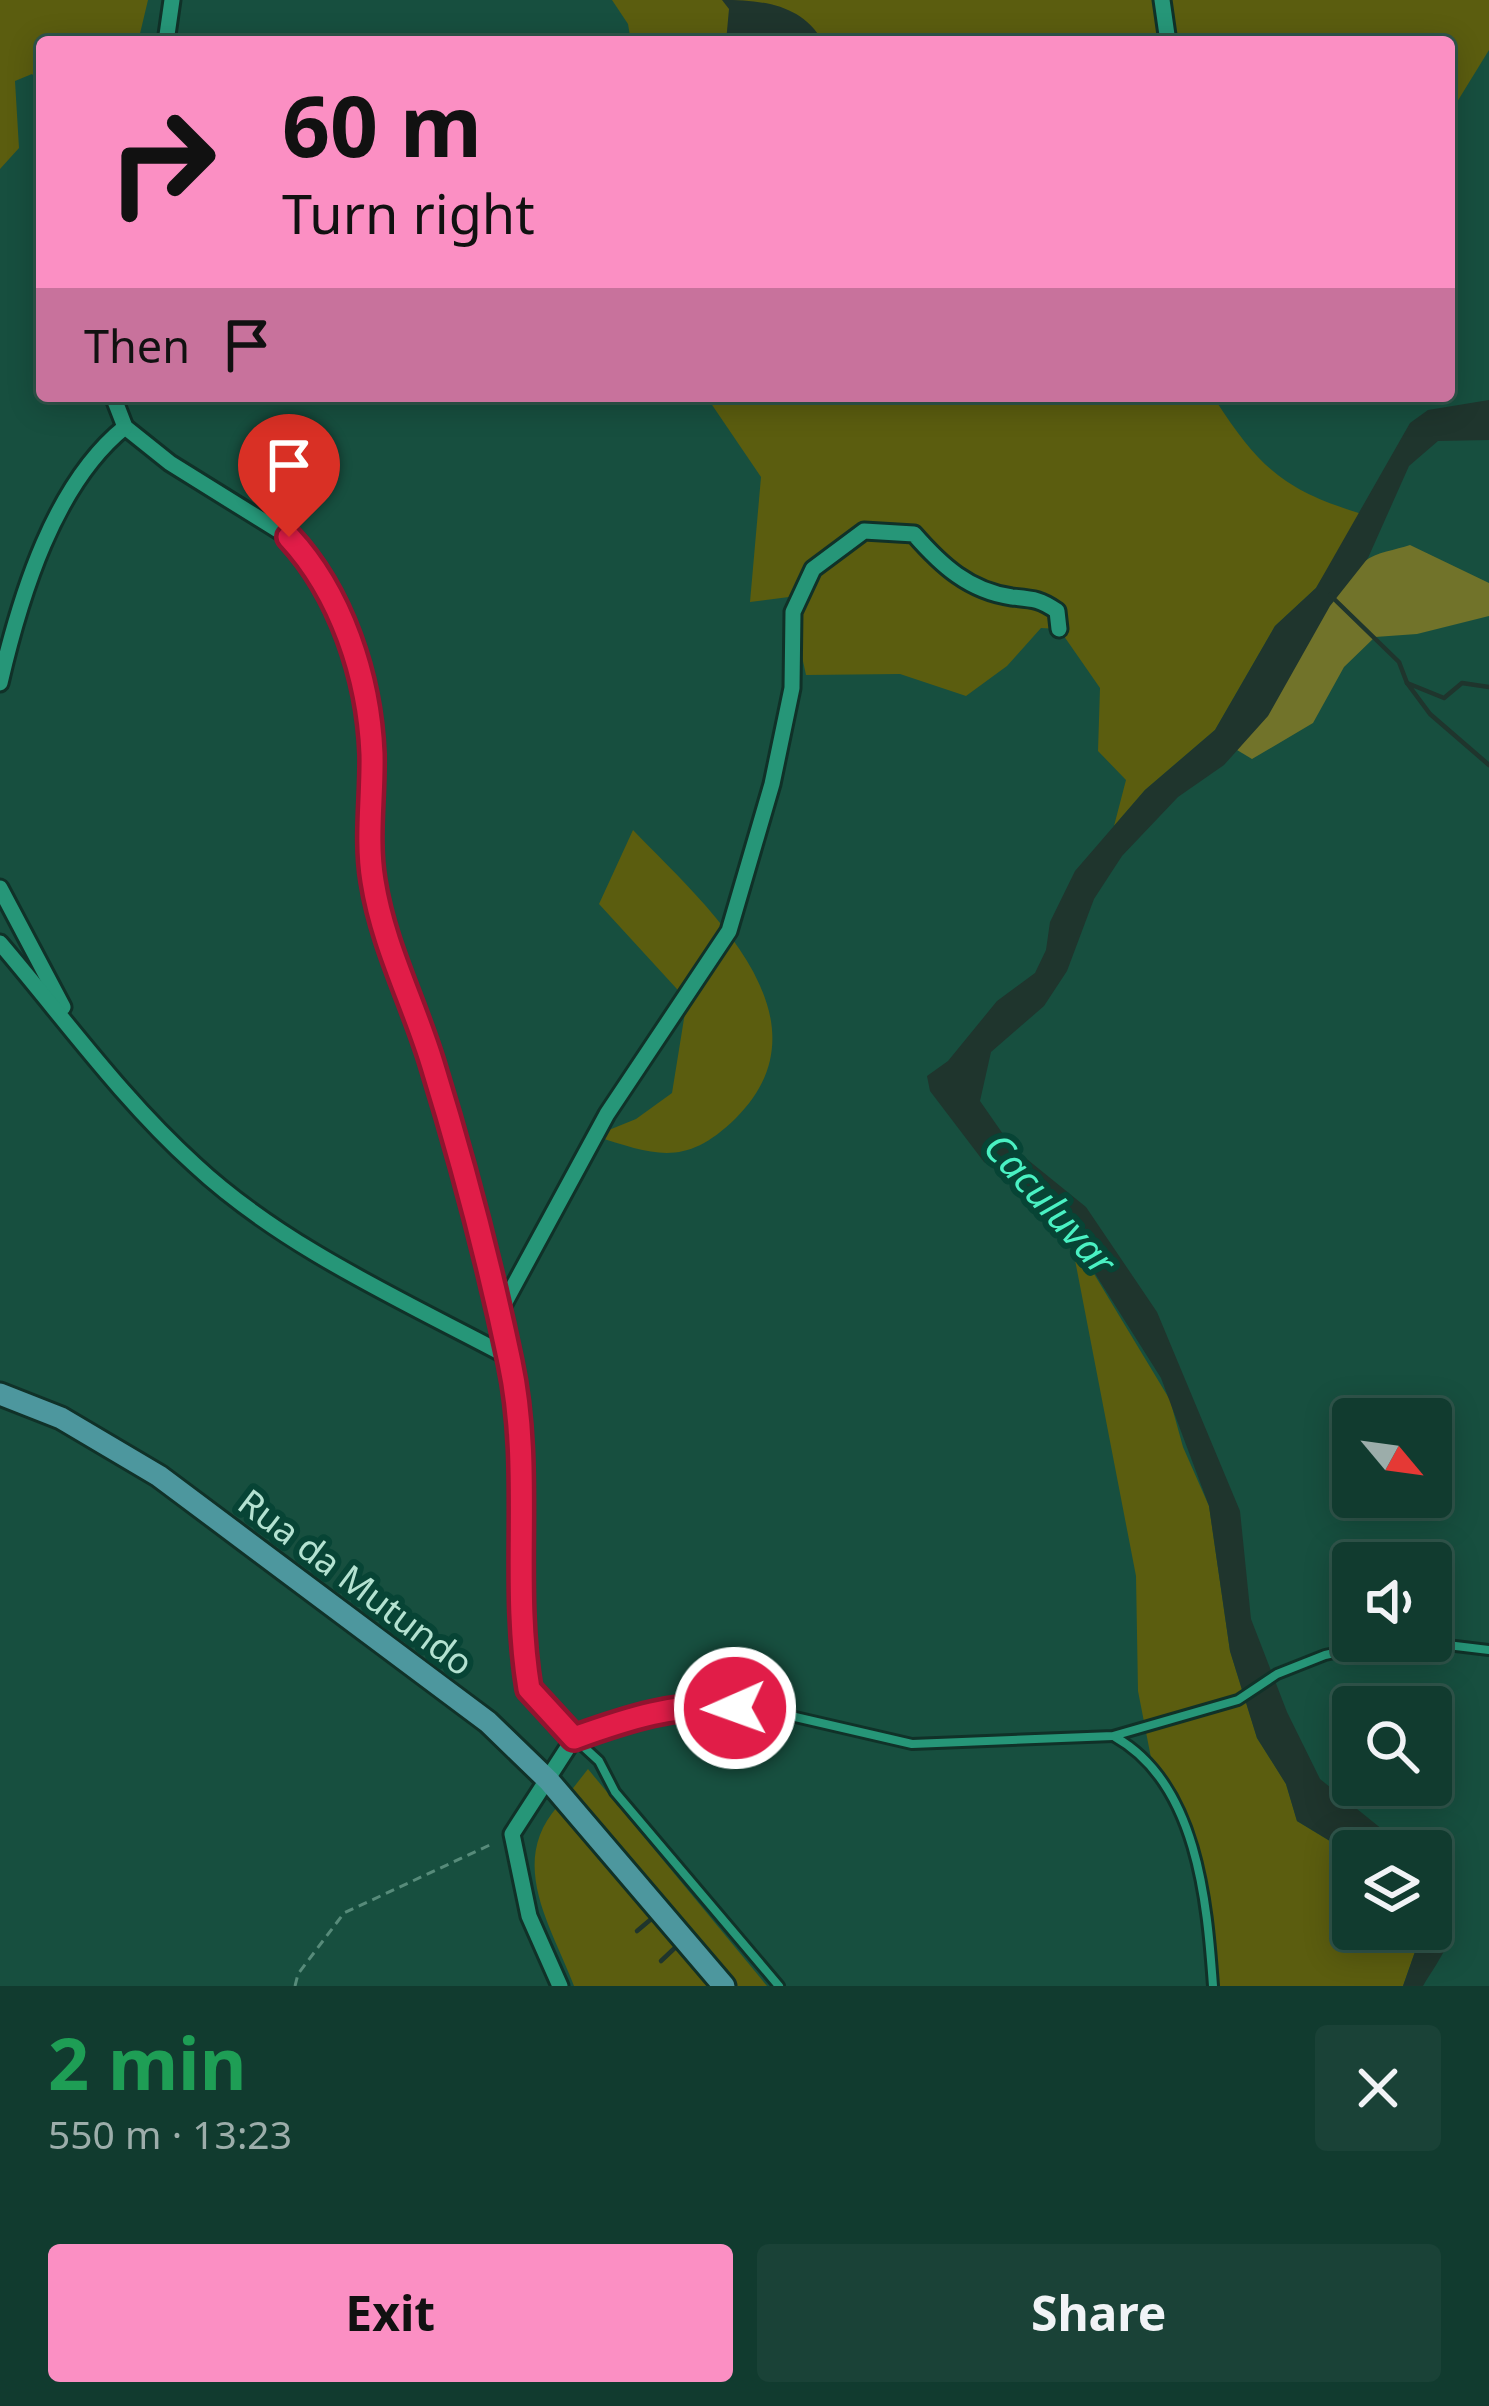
<!DOCTYPE html>
<meta charset="utf-8">
<style>
:root{--surface:#113b2f;--page:#1a4237;--text:#f1f3f6;--muted:#9cadaa;--line:#30554b;--accent:#fb8fc3}
body{margin:0;font-family:"Noto Sans",sans-serif;background:var(--page);color:var(--text);height:100vh;display:flex;flex-direction:column;font-size:45px;white-space:nowrap}
*{box-sizing:border-box;margin:0}
p{font-size:39px;color:var(--muted)}
.icon{flex:none;width:66px;height:66px;fill:none;stroke:currentColor;stroke-width:2;stroke-linecap:round;stroke-linejoin:round}
.map{position:relative;height:1986px;overflow:hidden}
.details{display:flex;flex-direction:column;background:var(--surface);flex:1}
.details>*{flex:none}
.banner{position:absolute;left:36px;top:36px;width:1419px;height:366px;border-radius:12px;box-shadow:0 6px 30px #0003,0 0 0 3px var(--line);background:#fb8fc3;color:#111;overflow:hidden}
.needle{width:78px;rotate:119deg}
.fabs{position:absolute;left:1332px;top:1398px;display:grid;gap:24px}
.fabs a{display:grid;place-items:center;width:120px;height:120px;border-radius:12px;background:var(--surface);box-shadow:0 6px 30px #0003,0 0 0 3px var(--line);font-size:60px}
.pin{position:absolute;display:grid;place-items:center;width:102px;height:102px;color:#fff;margin:-123px -51px;border-radius:50% 50% 50% 0;rotate:-45deg;box-shadow:0 0 12px #0007}
.pin .icon{rotate:45deg}
.me{position:absolute;width:132px;margin:-66px;rotate:268deg;stroke-linejoin:round;filter:drop-shadow(0 0 9px #0008)}
.turn{display:flex;align-items:center;gap:42px;height:252px;padding:0 48px;font-size:54px}
.turn .icon{width:156px;height:156px;stroke-width:2.5}
.turn b{display:block;font-size:84px;line-height:102px}
.then{display:flex;align-items:center;height:114px;padding:0 48px;background:#0003;gap:24px;font-size:45px}
.round{display:grid;place-items:center;flex:none;width:126px;height:126px;border-radius:12px;background:var(--page)}
.overview{display:flex;align-items:center;justify-content:space-between;height:204px;padding:0 48px}
h1{font-size:72px;font-weight:700;line-height:90px;color:#1e9e55}
.button{display:flex;gap:24px;margin-top:auto;padding:24px 48px}
.button a{flex:1;height:138px;border-radius:12px;background:var(--accent);color:#111;font-size:48px;font-weight:700;line-height:138px;text-align:center}
.button a+a{background:var(--page);color:var(--text)}
.map>svg:first-child{display:block}
</style>
<div class="map">
<svg width="1489" height="1986" viewBox="0 0 1489 1986">
<rect width="100%" height="100%" fill="#174f3f"/>
<g fill="#5b5d0f">
<path d="M0,0H148L138,42H42V85L32,74L15,81L19,148L0,169Z"/>
<path d="M612,0H1489V50L1449,115V42H631L628,24Z"/>
<path d="M706,396H1222L1216,401C1260,469 1286,491 1362,514L1316,588L1275,626L1215,730L1145,790L1114,826L1126,780L1098,751L1100,688L1059,629L1041,628L1007,666L966,696L900,674L806,675L789,597L750,602L761,477Z"/>
<path d="M633,830C703,903 837,1017 736,1118C685,1168 656,1155 594,1136L636,1119L672,1093L687,1000L599,904Z"/>
<path d="M1070,1234L1170,1400L1183,1447L1209,1506L1230,1651L1257,1738L1286,1784L1297,1821L1353,1855V1929H1423L1403,1986H1213L1212,1941L1188,1839L1152,1763L1138,1691L1136,1576Z"/>
<path d="M588,1769L767,1986H737L570,1792Z"/>
<path d="M558,1806L714,1986H574C552,1927 507,1863 558,1806Z"/>
</g>
<path fill="#71732a" d="M1410,545L1489,583V616L1417,634L1375,637L1344,667L1313,723L1252,759L1237,750C1287,694 1309,611 1365,561C1376,552 1396,550 1410,545Z"/>
<g fill="#1f352d">
<path d="M722,0C762,0 802,4 823,42H726L729,9Z"/>
<path d="M1489,400V440L1438,441L1409,466L1368,558L1330,606L1268,716L1224,765L1178,797L1122,856L1094,899L1067,971L1044,1006L991,1052L980,1101L1012,1147L1086,1207L1157,1312L1240,1511L1251,1619L1287,1712L1320,1779L1409,1851L1353,1855L1297,1821L1286,1784L1257,1738L1230,1651L1209,1506L1161,1378L1070,1234L1046,1216L1024,1187L984,1162L930,1091L927,1076L948,1061L997,1001L1035,973L1046,950L1050,922L1075,871L1145,790L1215,730L1275,626L1316,588L1410,423L1428,410Z"/>
<path d="M1431,1867C1469,1919 1455,1935 1423,1986H1403L1423,1929H1431Z"/>
</g>
<g fill="none" stroke-linecap="round" stroke-linejoin="round">
<g stroke="#1f352d" stroke-width="4.5">
<path d="M1330,595L1399,662L1407,683"/>
<path d="M1489,687L1462,683L1444,698L1407,683L1430,714L1489,765"/>
<path d="M637,1931L656,1915"/>
<path d="M661,1961L679,1944"/>
</g>
<g stroke="#103128" stroke-width="14">
<g id="service">
<path d="M1414,1641L1489,1650"/>
<path d="M1115,1737C1197,1783 1207,1901 1213,1986"/>
<path d="M779,1986L615,1792L599,1761L574,1738L642,1714L706,1705L765,1710L912,1744L1113,1736L1238,1700L1277,1674L1325,1655L1391,1641"/>
</g>
</g>
<g stroke="#103128" stroke-width="21">
<g id="minor">
<path d="M1162,0L1168,42"/>
<path d="M166,42L172,0"/>
<path d="M113,396L125,427L170,463L289,537L313,563L337,609L361,678L372,752V880L387,942L441,1091L515,1389L529,1689L574,1738L512,1834L529,1916L560,1986"/>
<path d="M0,683C20,597 54,484 125,427"/>
<path d="M0,888L63,1007"/>
<path d="M0,943C64,1018 122,1099 195,1165C283,1247 404,1301 509,1357"/>
<path d="M499,1313L607,1114L729,931L772,784L792,688L793,612L813,569L864,531L914,534C941,565 969,591 1012,597C1033,599 1040,599 1057,611L1059,629"/>
</g>
</g>
<g stroke="#103128" stroke-width="27">
<path id="secondary" d="M0,1394L61,1418L159,1476L488,1722L549,1781L724,1986"/>
</g>
<path stroke="#578b7a" stroke-width="3" stroke-dasharray="9 6" stroke-linecap="butt" d="M295,1986L298,1974L344,1913L494,1843"/>
<use href="#service" stroke="#269678" stroke-width="8"/>
<use href="#minor" stroke="#269678" stroke-width="15"/>
<use href="#secondary" stroke="#4d979e" stroke-width="21"/>
</g>
<g fill="none" stroke-linecap="round" stroke-linejoin="round">
<g stroke="#92132f" stroke-width="30">
<path id="route" d="M289,537C341,593 369,677 372,754C373,796 366,839 373,881C383,945 413,1001 432,1063C462,1160 489,1262 510,1362C533,1470 511,1581 529,1689L574,1738C627,1719 677,1702 735,1708"/>
</g>
<use href="#route" stroke="#e11d48" stroke-width="21"/>
</g>
<g text-anchor="middle" dominant-baseline="central" stroke-width="12" stroke-linejoin="round" paint-order="stroke">
<g font-size="36" fill="#b4e2d1" stroke="#074435">
<text transform="translate(356 1582) rotate(37)">Rua da Mutundo</text>
</g>
<g font-size="39" font-style="italic" fill="#4af1c3" stroke="#074435">
<text transform="translate(1051 1203) rotate(48)">Caculuvar</text>
</g>
</g>
</svg>
<div class="fabs">
<a><svg class="needle" viewBox="-14 -14 28 28"><path d="M0-13l5 13h-10z" fill="#e53935"/><path d="M0 13l5-13h-10z" fill="#9cadaa"/></svg></a>
<a><svg class="icon" aria-label="sound" viewBox="0 0 24 24"><path d="M4 9h4l5-4v14l-5-4H4zM17 9q2 3 0 6"/></svg></a>
<a><svg class="icon" aria-label="search" viewBox="0 0 24 24"><circle cx="10" cy="10" r="6"/><path d="M15 15l6 6"/></svg></a>
<a><svg class="icon" aria-label="layers" viewBox="0 0 24 24"><path d="M12 4l9 5-9 5-9-5zM3 14l9 5 9-5"/></svg></a>
</div>
<div class="pin" style="left:289px;top:537px;background:#d93025"><svg class="icon" aria-label="arrive" viewBox="0 0 24 24"><path d="M6 21V4h12l-3 4 3 4H6"/></svg></div>
<svg class="me" style="left:735px;top:1708px" viewBox="-20 -20 40 40"><circle r="17" fill="#e11d48" stroke="#fff" stroke-width="3"/><path d="M0-11L8 9 0 5-8 9z" fill="#fff"/></svg>
<div class="banner">
<div class="turn"><svg class="icon" aria-label="right" viewBox="0 0 24 24"><path d="M7 20v-9h11M14 6l5 5-5 5"/></svg><div><b>60 m</b>Turn right</div></div>
<div class="then">Then<svg class="icon" aria-label="arrive" viewBox="0 0 24 24"><path d="M6 21V4h12l-3 4 3 4H6"/></svg></div>
</div>
</div>
<section class="details">
<div class="overview"><div><h1>2 min</h1><p>550 m · 13:23</p></div><a class="round"><svg class="icon" aria-label="close" viewBox="0 0 24 24"><path d="M6 6l12 12M18 6L6 18"/></svg></a></div>
<div class="button"><a>Exit</a><a>Share</a></div>
</section>
